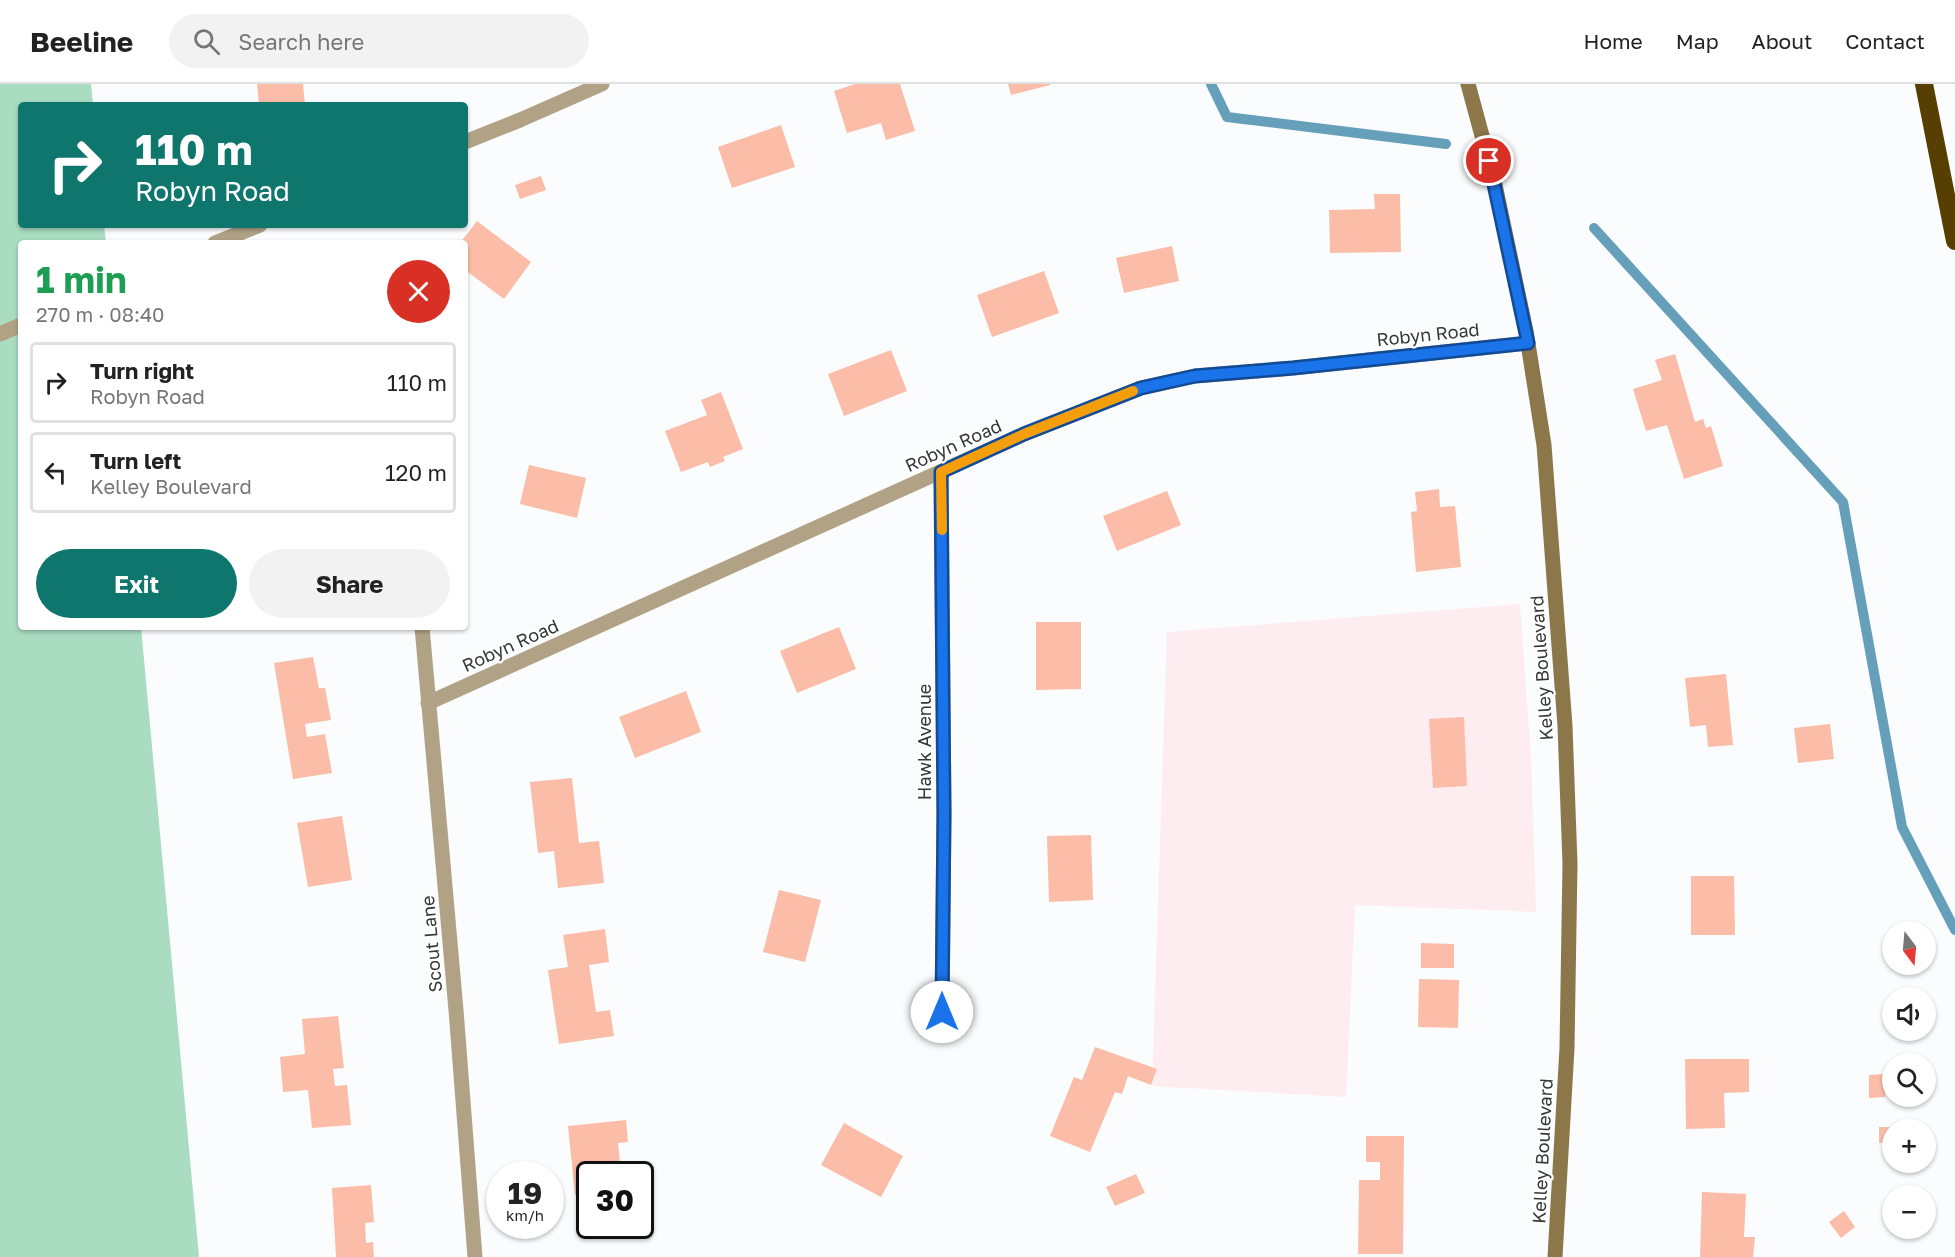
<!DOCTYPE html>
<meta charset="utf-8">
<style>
:root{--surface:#fff;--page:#f2f2f2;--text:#222;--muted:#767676;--line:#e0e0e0;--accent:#0f766e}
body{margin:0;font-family:"Golos Text",sans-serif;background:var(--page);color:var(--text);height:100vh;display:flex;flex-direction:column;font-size:22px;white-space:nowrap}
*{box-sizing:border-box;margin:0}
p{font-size:20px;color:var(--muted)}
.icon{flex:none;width:33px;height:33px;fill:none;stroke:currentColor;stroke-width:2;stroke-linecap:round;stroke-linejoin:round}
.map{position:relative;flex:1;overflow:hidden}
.panel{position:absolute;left:18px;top:156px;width:450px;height:390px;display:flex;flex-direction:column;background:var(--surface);border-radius:6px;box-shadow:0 2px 4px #0004}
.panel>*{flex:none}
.guide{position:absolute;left:18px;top:18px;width:450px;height:126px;border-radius:6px;box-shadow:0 2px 4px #0004;background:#0f766e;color:#fff;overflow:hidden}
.needle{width:39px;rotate:164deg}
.controls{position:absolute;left:1882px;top:837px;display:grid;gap:12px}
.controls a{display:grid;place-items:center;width:54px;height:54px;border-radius:50%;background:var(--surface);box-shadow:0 2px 4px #0004;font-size:30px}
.speed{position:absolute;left:486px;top:1077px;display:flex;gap:12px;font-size:30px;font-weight:700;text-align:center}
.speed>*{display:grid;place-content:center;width:78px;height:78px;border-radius:50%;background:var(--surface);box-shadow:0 2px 4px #0004;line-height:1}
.speed small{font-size:15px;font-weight:400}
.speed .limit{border:3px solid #111;border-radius:9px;background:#fff;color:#111}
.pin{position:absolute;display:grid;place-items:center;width:51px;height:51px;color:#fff;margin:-26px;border:3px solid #fff;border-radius:50%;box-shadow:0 2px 6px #0007}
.me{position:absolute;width:66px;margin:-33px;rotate:0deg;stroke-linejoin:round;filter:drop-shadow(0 0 4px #0008)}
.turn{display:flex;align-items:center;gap:21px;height:126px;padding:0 18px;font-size:27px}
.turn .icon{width:78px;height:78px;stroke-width:2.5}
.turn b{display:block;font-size:42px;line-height:51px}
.round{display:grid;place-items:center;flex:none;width:63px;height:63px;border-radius:32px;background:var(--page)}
.overview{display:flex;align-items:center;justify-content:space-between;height:102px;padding:0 18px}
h1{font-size:36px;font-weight:700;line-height:45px;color:#1e9e55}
.action{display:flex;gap:12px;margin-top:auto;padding:12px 18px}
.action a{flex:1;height:69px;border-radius:36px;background:var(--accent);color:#fff;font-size:24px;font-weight:700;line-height:69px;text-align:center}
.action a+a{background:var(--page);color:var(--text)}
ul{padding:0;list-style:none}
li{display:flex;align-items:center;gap:18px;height:81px;margin:0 12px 9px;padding:0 6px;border:3px solid var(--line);border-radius:6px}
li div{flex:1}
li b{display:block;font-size:22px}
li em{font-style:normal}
header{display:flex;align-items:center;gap:36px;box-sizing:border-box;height:84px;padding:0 30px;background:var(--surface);border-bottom:2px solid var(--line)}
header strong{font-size:28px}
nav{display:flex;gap:33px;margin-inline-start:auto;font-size:21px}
.search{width:420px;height:54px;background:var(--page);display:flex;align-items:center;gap:15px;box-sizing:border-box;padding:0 21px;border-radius:33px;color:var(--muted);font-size:22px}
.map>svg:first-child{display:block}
</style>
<header>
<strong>Beeline</strong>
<div class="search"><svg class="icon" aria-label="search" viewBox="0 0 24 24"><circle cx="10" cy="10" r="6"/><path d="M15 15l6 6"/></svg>Search here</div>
<nav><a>Home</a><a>Map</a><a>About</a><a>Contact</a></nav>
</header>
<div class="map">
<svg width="1955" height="1173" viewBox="0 0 1955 1173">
<rect width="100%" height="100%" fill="#fafcfd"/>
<path fill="#fdedf1" d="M1520,520L1531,674L1536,828L1355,821L1346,1013L1152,1002L1167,548Z"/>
<path fill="#a9dcc1" d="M0,0H91L93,21H21V141H104L106,159H21V543H141L199,1173H0Z"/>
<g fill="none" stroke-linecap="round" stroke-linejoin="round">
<g stroke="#669fba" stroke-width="10">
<path d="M1211,0L1227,33L1446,60"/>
<path d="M1594,144L1843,418L1902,743L1955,846"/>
</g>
</g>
<g fill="#fbbda8">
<path d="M257,0H303L305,21H259Z"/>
<path d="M855,0H900L915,47L886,56L881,39L847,49L834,7Z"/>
<path d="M1008,0H1050V1L1011,11Z"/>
<path d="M781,41L795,83L732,104L718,63Z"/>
<path d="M541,92L546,106L520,115L515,101Z"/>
<path d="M1374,110H1400L1401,168L1330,169L1329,126L1375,125Z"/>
<path d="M477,137L531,178L504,215L465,186V159H460Z"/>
<path d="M1172,162L1179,197L1124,209L1116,174Z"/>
<path d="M1044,187L1059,229L992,253L977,211Z"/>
<path d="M891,266L907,307L844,332L828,290Z"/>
<path d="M1675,270L1695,338L1703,335L1706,344L1711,342L1723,382L1684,395L1667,341L1646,347L1633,305L1662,296L1655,276Z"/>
<path d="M721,308L743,365L723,373L725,377L710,383L708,378L681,388L665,347L707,331L701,316Z"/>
<path d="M529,381L586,394L577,434L520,420Z"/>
<path d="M1439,405L1440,423L1455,422L1461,483L1416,488L1411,428L1417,427L1415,408Z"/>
<path d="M1167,407L1181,441L1117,467L1103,432Z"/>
<path d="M1036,538H1081V605L1036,606Z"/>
<path d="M839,543L856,585L797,609L780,567Z"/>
<path d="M313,573L319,604H325L331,636L305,640L307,653L325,650L332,689L293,695L274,579Z"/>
<path d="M1726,590L1733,661L1708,663L1706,641L1690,643L1685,594Z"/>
<path d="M686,607L701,648L635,674L619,633Z"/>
<path d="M1464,633L1467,702L1433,704L1429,635Z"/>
<path d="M1830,640L1834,675L1798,679L1794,644Z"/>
<path d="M572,694L579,759L599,757L604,799L558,804L554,767L538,769L530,698Z"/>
<path d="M342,732L352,796L308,803L297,739Z"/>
<path d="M1091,751L1093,816L1049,818L1047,752Z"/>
<path d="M1691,792H1734L1735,851H1691Z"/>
<path d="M779,806L821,816L805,878L763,868Z"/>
<path d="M605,845L609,878L589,881L596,928L610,926L614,952L559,960L548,886L568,883L563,851Z"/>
<path d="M1421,859L1454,860V884H1421Z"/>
<path d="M1419,895L1459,896L1458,944L1418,943Z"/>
<path d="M338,932L344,984L333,985L335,1002L347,1001L351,1041L312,1044L308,1006L283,1008L280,973L305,970L302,935Z"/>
<path d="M1095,963L1157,985L1151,1001L1128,992L1122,1010L1115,1008L1090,1068L1050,1052L1074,993L1082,996Z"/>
<path d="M1685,975H1749V1008L1724,1009L1725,1044L1686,1045Z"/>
<path d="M1885,990V1013L1869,1014V991Z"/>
<path d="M626,1036L628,1058L618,1059L621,1090H590V1110L575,1111L568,1042Z"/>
<path d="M844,1039L903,1072L881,1113L821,1081Z"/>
<path d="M1879,1043H1927V1046H1893V1059H1879Z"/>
<path d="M1366,1052H1404L1403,1170H1358L1359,1096H1380V1078H1366Z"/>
<path d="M1136,1090L1145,1109L1115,1122L1106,1103Z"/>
<path d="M371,1101L374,1138L365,1139L366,1159L373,1158L374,1173H336L332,1104Z"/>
<path d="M1702,1108L1746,1110L1744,1153H1755L1753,1173H1700Z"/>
<path d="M1844,1127L1855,1143L1841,1154L1829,1138Z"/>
</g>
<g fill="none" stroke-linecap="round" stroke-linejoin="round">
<g stroke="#b1a285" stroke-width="15">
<path d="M465,58L520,36"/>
<path d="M215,159L260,141"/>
<path d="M0,250L21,241"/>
</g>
<g stroke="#b1a285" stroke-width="15">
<path d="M520,36L602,0"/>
<path d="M941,388L944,730L942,928"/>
<path d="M422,543L456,926L475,1173"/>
<path d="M428,619L1024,350L1141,304L1195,292L1293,284L1528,259"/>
</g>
<path stroke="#8c774b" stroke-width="15" d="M1468,0L1494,96L1526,247L1544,361L1565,642L1570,780L1567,964L1555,1173"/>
<path stroke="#573f02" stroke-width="18" d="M1924,0L1955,157"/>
</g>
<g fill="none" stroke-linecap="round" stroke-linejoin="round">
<g stroke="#114b97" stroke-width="15">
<path id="route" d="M942,928L944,730L941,388L1024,350L1141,304L1195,292L1293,284L1528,259L1489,77"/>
</g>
<use href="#route" stroke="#1a73e8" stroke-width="10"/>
<path stroke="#f59e0b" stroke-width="10" d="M942,446L941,388L1024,350L1133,307"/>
</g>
<g text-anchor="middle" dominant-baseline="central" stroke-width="4.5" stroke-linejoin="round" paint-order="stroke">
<g font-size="18" fill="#363737" stroke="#fff">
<text transform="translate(1428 250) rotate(-6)">Robyn Road</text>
<text transform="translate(953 361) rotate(-24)">Robyn Road</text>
<text transform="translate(510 561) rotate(-24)">Robyn Road</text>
<text transform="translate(1541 584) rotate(-94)">Kelley Boulevard</text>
<text transform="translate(924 658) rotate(-90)">Hawk Avenue</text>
<text transform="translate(431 860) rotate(-95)">Scout Lane</text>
<text transform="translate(1542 1067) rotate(-87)">Kelley Boulevard</text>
</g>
</g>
</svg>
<div class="controls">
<a><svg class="needle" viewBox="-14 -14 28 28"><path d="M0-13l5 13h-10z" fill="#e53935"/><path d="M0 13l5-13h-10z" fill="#767676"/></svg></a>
<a><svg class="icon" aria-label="sound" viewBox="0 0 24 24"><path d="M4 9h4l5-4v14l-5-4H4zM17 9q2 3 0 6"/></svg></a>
<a><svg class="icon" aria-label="search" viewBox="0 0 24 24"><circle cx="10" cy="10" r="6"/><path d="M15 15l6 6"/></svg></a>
<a>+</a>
<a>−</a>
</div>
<div class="speed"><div>19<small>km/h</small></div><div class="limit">30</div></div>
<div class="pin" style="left:1489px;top:77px;background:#d93025"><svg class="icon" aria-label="arrive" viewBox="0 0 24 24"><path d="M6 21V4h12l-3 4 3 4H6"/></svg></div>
<svg class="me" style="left:942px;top:928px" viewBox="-20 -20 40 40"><circle r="19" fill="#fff"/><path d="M0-13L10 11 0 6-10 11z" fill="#1a73e8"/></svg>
<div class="guide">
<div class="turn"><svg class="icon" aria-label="right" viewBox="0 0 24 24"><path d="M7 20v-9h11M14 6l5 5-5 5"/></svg><div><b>110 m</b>Robyn Road</div></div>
</div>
<section class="panel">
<div class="overview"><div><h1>1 min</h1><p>270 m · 08:40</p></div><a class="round" style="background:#d93025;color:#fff"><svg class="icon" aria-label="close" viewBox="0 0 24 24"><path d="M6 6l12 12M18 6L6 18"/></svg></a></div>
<ul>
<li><svg class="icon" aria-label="right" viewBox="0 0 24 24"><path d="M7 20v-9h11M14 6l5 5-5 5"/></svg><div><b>Turn right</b><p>Robyn Road</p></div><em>110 m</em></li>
<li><svg class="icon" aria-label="left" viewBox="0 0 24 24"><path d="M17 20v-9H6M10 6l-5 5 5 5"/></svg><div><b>Turn left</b><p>Kelley Boulevard</p></div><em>120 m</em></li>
</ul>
<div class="action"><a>Exit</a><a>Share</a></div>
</section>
</div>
